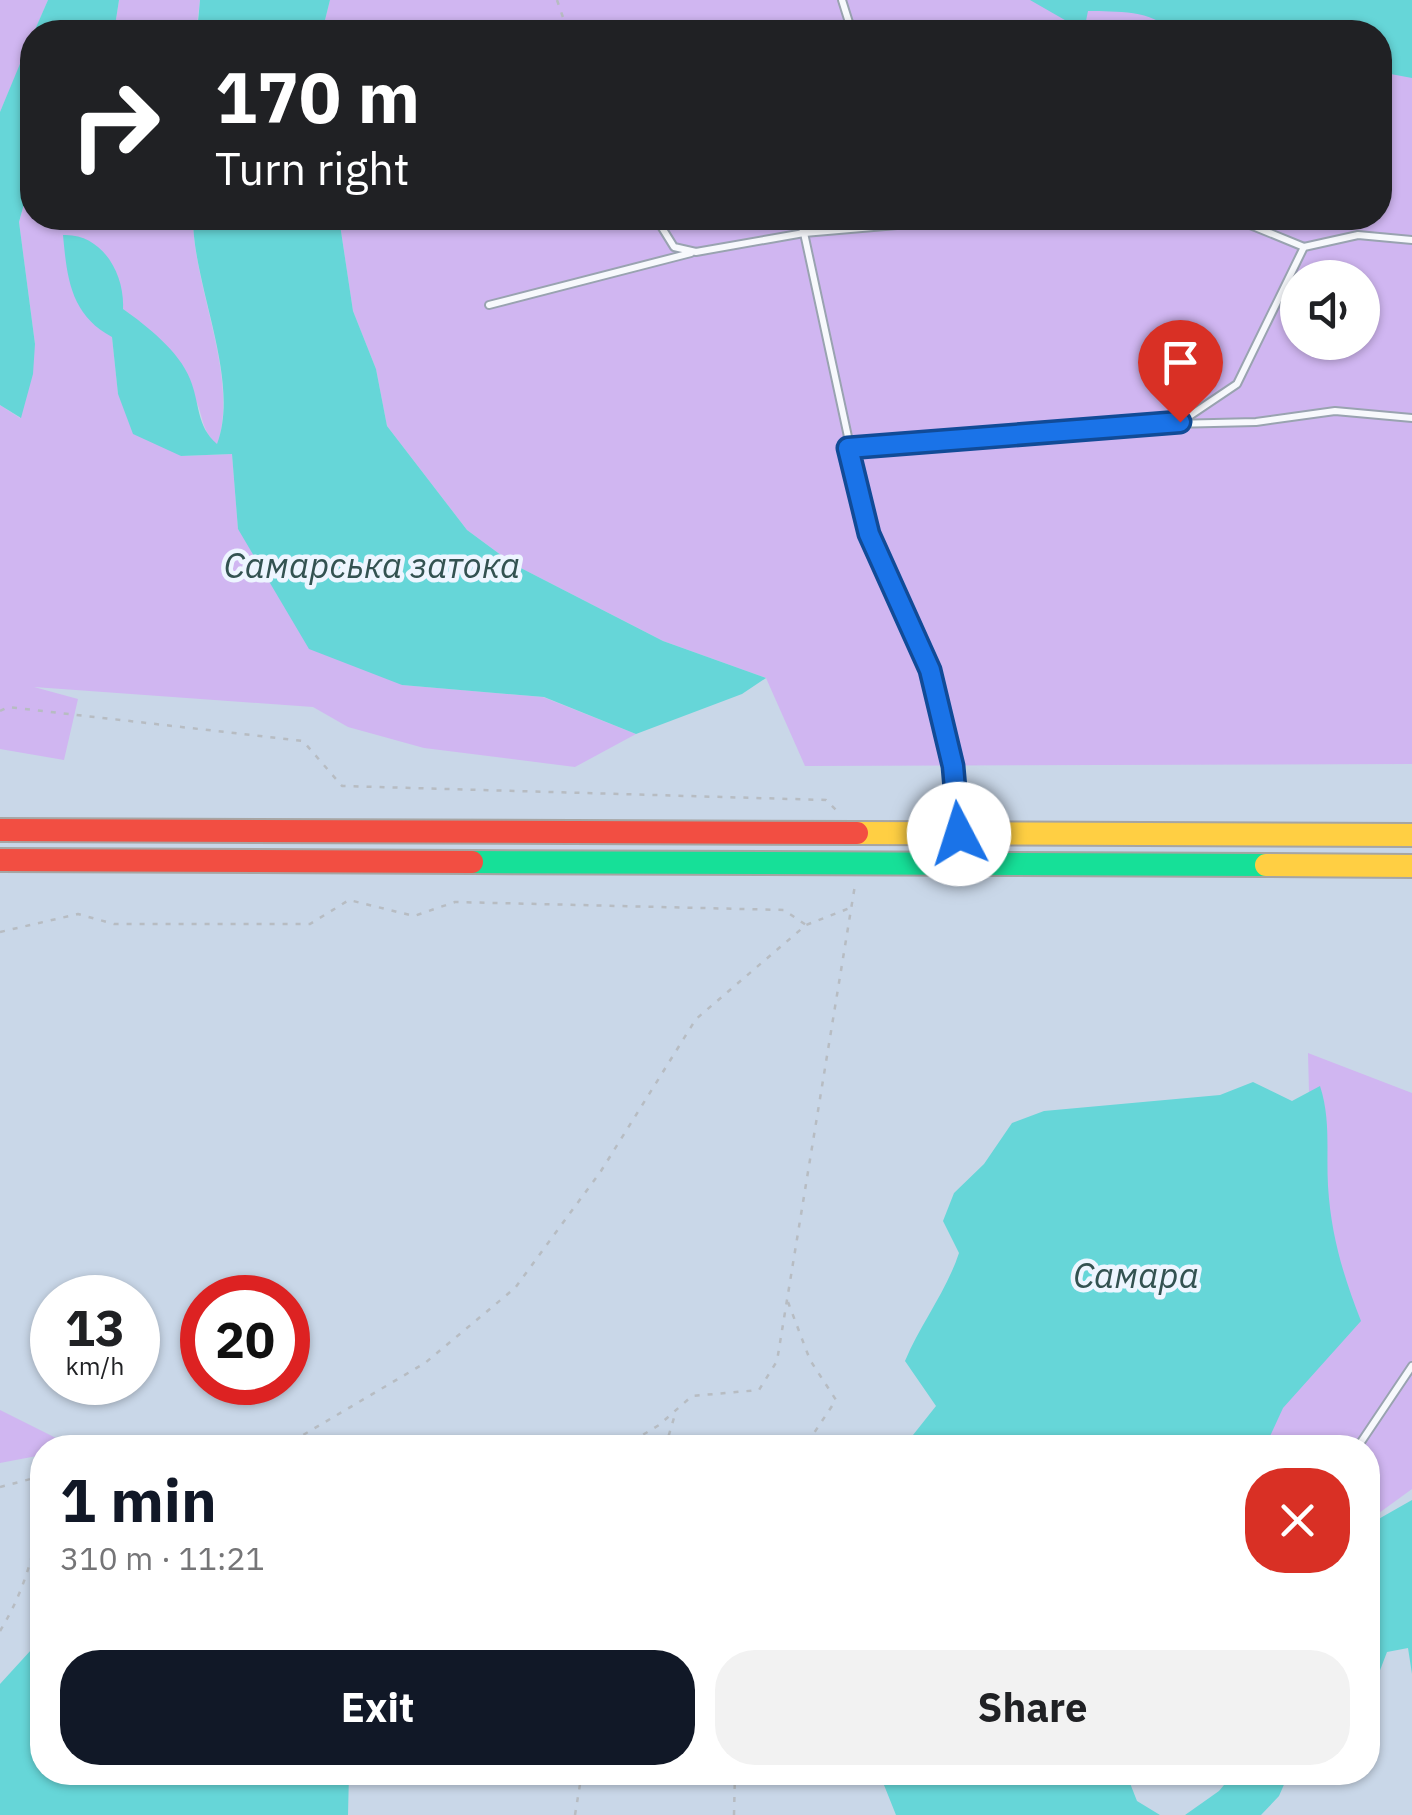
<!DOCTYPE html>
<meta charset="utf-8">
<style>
:root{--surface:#fff;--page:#f2f2f2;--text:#202124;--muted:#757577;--accent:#111827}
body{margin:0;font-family:"IBM Plex Sans",sans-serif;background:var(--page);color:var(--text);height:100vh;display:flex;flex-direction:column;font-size:38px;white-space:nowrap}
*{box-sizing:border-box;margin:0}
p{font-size:32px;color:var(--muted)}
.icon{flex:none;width:55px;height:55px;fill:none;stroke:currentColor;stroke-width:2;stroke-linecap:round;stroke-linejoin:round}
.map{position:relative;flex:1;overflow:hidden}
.sheet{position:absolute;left:30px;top:1435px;width:1350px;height:350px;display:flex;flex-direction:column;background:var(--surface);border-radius:40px;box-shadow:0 2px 8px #0004}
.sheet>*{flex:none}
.top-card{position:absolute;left:20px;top:20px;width:1372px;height:210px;border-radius:40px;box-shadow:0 2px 8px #0004;background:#202124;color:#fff;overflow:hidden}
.controls{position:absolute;left:1280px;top:260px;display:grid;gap:20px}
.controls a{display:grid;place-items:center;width:100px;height:100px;border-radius:50%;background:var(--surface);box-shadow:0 2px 8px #0004;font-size:50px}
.speed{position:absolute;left:30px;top:1275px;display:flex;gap:20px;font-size:50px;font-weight:700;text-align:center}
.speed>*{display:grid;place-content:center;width:130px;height:130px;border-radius:50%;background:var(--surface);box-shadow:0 2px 8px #0004;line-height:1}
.speed small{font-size:25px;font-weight:400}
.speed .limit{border:15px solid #d22;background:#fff;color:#111}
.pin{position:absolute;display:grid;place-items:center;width:85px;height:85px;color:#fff;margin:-102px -42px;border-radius:50% 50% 50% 0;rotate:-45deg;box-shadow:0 0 10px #0007}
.pin .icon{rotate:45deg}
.me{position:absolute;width:110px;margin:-55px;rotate:355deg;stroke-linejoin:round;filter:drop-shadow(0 0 8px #0008)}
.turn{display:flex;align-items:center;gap:35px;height:210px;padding:0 30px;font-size:45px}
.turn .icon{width:130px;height:130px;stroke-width:2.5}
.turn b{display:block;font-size:70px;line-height:85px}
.round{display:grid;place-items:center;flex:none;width:105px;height:105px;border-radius:40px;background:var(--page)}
.headline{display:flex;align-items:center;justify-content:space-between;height:170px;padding:0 30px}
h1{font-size:60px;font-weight:700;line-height:75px;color:var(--accent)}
.cta{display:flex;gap:20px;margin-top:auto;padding:20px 30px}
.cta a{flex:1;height:115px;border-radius:40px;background:var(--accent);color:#fff;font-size:40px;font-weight:700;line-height:115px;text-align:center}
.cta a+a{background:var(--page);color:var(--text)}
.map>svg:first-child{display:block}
</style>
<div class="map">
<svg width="1412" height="1815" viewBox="0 0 1412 1815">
<rect width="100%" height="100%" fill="#c9d7e8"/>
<g fill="#d0b6f1" fill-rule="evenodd">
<path d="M0,0H48L0,112Z"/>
<path d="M119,0H200L196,32H114Z"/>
<path d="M330,0H1412V764L805,766L766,678L663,641L513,564L467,530L387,426L376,369L353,311L339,218H1380V32H322ZM1298,278H1362V342H1298Z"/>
<path d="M32,175V218H193C193,288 240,378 217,445C202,430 204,421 197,403C183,367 153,331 123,309L112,337L118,394L181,456L232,454L238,529L402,685L543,697L636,734L575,767L424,748L348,727L313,707L34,687L78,699L64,760L0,749V405L20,418L35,344L19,222Z"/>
<path d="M1308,1053L1412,1093V1489L1368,1521V1448H1250L1315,1326Z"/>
<path d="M0,1410L70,1445L42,1448V1455L0,1463Z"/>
</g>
<g fill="#66d6d8">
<path d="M48,0H119L114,32H34Z"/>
<path d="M200,0H330L322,32H197Z"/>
<path d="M1030,0H1412V78L1380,72V32H1171C1153,9 1116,12 1088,11L1084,31Z"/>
<path d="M32,35V175L19,222L35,344L33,374L21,418L0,405V112Z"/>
<path d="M193,218H339L353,311L376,369L387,426L467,530L513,564L663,641L766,678L742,694L636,734L544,697L402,685L309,649L238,529L232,454L181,456L133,434L118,394L112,337C71,315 67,279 63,235C102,233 125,274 123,309C147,326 179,351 190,379C200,403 196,426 217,444C241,380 193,286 193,218Z"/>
<path d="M1253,1082L1292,1101L1320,1086C1331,1120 1326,1150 1328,1186C1331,1235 1343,1275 1361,1321L1283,1408L1265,1447H910L913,1435L936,1406L905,1361C921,1323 946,1292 959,1253L943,1221L954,1193L984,1164L1012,1123L1044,1111L1220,1095Z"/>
<path d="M1412,1500V1674L1408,1648L1387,1652L1374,1686L1368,1688V1525Z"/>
<path d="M42,1638V1772L349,1773L348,1815H0V1684Z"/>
<path d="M885,1772L1126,1773L1137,1801L1160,1815H896L882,1780Z"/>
<path d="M1234,1773H1289L1279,1796L1261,1815H1185L1219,1791Z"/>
</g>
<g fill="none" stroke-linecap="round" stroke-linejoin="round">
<g stroke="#99a3b0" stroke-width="10">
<g id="lane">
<path d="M842,0L852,32"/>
<path d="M656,218L674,247L696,252L804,233L978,218"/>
<path d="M796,218L804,232"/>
<path d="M806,218L804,233L869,534L930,670L953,766L958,827"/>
<path d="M1233,218L1304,247"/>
<path d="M489,305L691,253"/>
<path d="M1182,421L1237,384L1304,247L1358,235L1412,240"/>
<path d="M848,447L1087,426L1256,422L1335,411L1412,418"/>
<path d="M1357,1448L1412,1366"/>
<path d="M1138,1774L1139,1772"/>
</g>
</g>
<g stroke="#a6a5a3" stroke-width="26">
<path id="fast" d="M472,862L1266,865"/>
</g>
<g stroke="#a6a5a3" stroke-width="26">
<g id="slow">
<path d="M857,833L1412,835"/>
<path d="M1266,865L1412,866"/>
</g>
</g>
<g stroke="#a6a5a3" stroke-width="26">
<g id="jam">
<path d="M0,830L857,833"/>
<path d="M0,860L472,862"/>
</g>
</g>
<g stroke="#b7bcc2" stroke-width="2.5" stroke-dasharray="5 8" stroke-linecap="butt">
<path d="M557,0L566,26"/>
<path d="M0,711L8,707L303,741L342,786L826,800L836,810"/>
<path d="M0,932L78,914L114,924H310L349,900L414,916L455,902L784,910L806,925"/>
<path d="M788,1302L810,1360L836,1400L804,1448"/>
<path d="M281,1448L425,1363L515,1288L601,1171L696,1019L806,925L855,906"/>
<path d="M621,1448L659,1425L692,1396L759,1390L777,1361L855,885"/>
<path d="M665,1448L676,1411"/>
<path d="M0,1487L42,1476"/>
<path d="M0,1631C25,1590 35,1552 42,1504"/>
<path d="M575,1815L582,1772"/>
<path d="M734,1815L735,1772"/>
</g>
<use href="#lane" stroke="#f7f9fc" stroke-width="6"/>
<use href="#fast" stroke="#16e098" stroke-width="22"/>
<use href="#slow" stroke="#ffcf43" stroke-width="22"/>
<use href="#jam" stroke="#f24e42" stroke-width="22"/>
</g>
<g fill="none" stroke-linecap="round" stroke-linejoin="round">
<g stroke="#114b97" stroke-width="25">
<path id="route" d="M959,834L953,766L930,670L869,534L848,448L1180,422"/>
</g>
<use href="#route" stroke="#1a73e8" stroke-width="18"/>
</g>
<g text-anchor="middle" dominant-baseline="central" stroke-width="9" stroke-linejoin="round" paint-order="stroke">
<g font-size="35" font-style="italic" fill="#335251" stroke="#edf5ff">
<text x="372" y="565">Самарська затока</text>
<text x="1136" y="1275">Самара</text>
</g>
</g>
</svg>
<div class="controls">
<a><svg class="icon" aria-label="sound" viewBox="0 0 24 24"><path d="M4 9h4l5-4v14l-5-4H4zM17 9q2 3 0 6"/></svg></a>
</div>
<div class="speed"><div>13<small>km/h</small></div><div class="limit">20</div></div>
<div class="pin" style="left:1180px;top:422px;background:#d93025"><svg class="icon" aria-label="arrive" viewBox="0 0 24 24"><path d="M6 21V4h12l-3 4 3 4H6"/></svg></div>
<svg class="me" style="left:959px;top:834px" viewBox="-20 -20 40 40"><circle r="19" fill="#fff"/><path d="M0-13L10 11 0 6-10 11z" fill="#1a73e8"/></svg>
<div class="top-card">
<div class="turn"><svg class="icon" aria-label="right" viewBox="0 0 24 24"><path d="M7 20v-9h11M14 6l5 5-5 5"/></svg><div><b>170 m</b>Turn right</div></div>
</div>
<section class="sheet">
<div class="headline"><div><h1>1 min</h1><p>310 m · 11:21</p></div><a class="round" style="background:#d93025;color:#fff"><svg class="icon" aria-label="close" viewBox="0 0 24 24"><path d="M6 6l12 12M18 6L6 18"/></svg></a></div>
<div class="cta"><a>Exit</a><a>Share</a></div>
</section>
</div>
